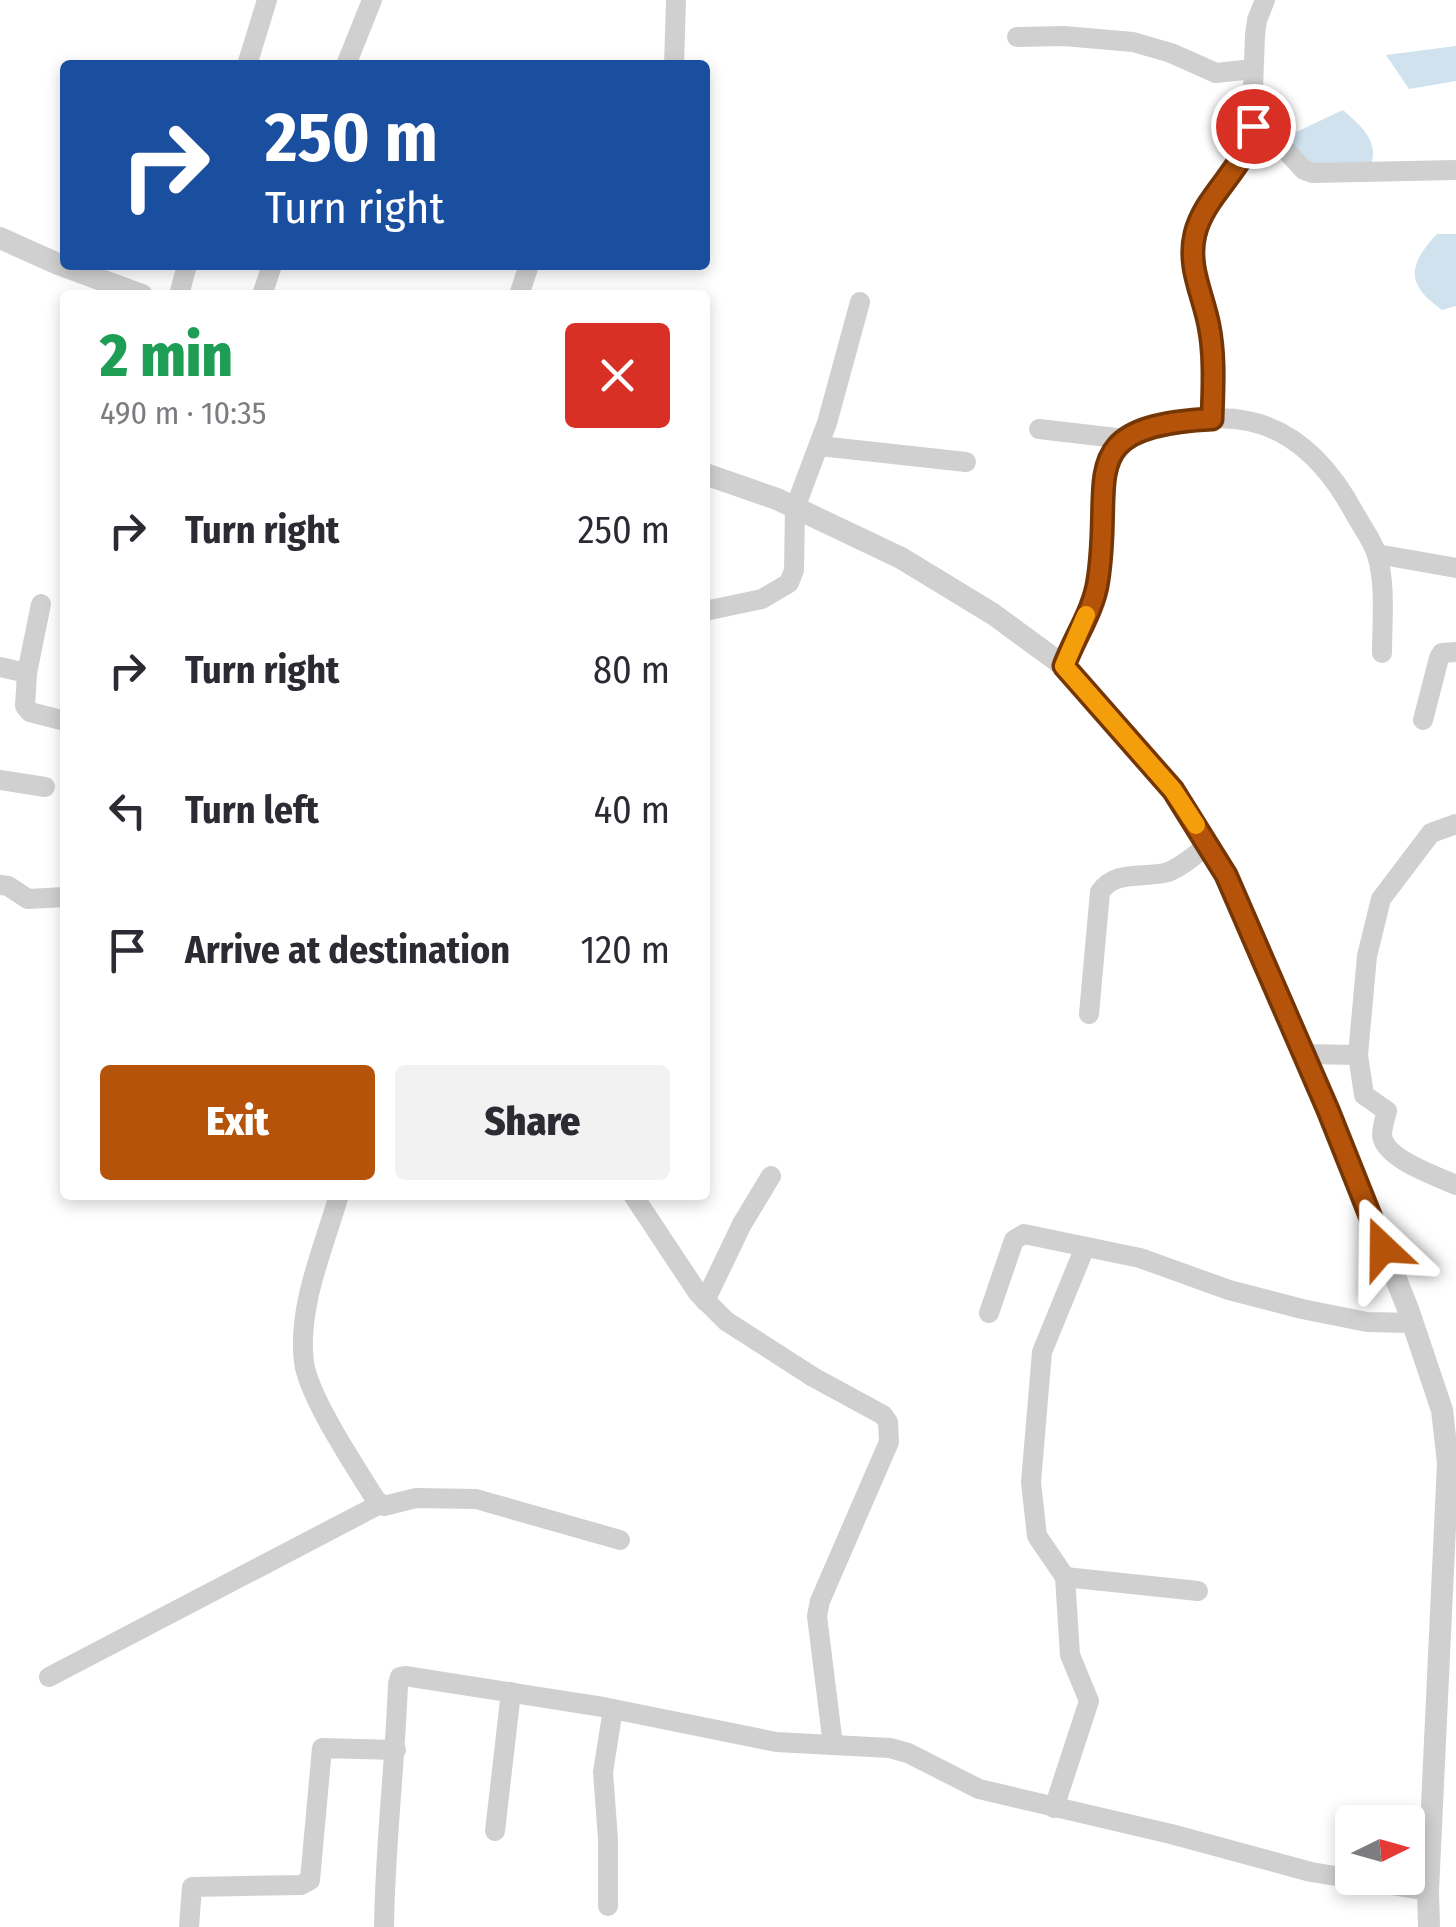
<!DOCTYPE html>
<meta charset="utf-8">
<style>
:root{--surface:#fff;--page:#f2f2f3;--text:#2b2b33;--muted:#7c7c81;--accent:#b45309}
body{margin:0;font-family:"Fira Sans Condensed",sans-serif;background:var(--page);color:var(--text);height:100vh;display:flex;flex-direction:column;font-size:38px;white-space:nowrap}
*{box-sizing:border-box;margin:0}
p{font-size:32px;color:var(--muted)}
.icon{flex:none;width:55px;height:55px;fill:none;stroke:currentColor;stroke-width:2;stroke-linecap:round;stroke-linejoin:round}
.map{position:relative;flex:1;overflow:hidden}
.side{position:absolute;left:60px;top:290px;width:650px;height:910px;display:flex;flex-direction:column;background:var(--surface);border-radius:10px;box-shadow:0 5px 15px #0003}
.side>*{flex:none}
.hud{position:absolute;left:60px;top:60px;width:650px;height:210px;border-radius:10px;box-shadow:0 5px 15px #0003;background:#1a4fa0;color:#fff;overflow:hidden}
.needle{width:65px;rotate:85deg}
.tools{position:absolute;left:1335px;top:1805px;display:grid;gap:20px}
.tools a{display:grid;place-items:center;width:90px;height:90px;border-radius:10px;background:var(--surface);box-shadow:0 5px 15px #0003;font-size:50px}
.pin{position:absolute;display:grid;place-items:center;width:85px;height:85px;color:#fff;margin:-42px;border:5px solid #fff;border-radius:50%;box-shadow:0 2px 10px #0007}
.me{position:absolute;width:110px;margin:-55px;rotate:337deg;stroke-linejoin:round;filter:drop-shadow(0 0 8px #0008)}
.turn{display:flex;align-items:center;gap:35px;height:210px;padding:0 40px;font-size:45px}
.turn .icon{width:130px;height:130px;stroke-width:2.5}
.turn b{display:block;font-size:70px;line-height:85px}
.round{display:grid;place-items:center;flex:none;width:105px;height:105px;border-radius:10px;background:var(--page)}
.headline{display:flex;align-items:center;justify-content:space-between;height:170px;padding:0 40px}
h1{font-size:60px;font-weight:800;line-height:75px;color:#1e9e55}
.button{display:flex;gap:20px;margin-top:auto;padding:20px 40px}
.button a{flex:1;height:115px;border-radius:10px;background:var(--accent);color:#fff;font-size:40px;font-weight:800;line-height:115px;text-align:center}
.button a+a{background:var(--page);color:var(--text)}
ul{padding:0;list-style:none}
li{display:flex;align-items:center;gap:30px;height:140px;padding:0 40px}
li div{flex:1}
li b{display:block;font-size:38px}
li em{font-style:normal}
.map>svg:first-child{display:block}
</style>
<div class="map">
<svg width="1456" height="1927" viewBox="0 0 1456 1927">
<rect width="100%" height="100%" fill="#fff"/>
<g fill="#cfe2ee">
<path d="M1456,46V81L1409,89L1386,55Z"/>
<path d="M1343,110C1361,126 1381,142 1370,168L1335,166L1296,176L1278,155L1292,134Z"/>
<path d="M1437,234H1456V306L1442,310C1405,284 1408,265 1437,234Z"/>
</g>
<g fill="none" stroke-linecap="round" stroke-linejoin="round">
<g stroke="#d0d0d0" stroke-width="20">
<path d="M1017,37L1064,36L1133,42L1171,53L1216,73L1253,69"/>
<path d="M247,65L267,0"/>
<path d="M346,65L372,0"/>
<path d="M674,65L676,0"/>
<path d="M1251,142L1279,143L1304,170L1313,173L1456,170"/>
<path d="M179,295L187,265"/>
<path d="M262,295L272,265"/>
<path d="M519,295L529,265"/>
<path d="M1212,419L1209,327L1196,280L1192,250L1196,230L1208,205L1251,142L1255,35L1257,20L1265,0"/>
<path d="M1039,429L1125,439"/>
<path d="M820,446L966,462"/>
<path d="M1377,554L1456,568"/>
<path d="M705,611L762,599L789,583L794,570L795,508L827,423L860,302"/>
<path d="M1064,666C1074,638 1093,611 1098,582C1104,550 1095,469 1114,448C1133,428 1166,426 1192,421C1270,407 1320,449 1355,514C1362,527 1373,541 1377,555C1386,585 1382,622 1382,653"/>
<path d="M0,667L27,673L25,706L30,712L65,721"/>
<path d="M27,673L41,604"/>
<path d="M1423,720L1439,658L1442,653L1456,652"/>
<path d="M0,780L45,787"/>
<path d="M0,885L8,886L28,899L65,897"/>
<path d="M1089,1014L1100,892C1116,869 1144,879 1168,872C1182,867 1196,854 1209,844"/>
<path d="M1304,1054L1358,1055L1364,1095L1387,1111C1385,1118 1382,1128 1382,1135C1384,1159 1437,1176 1456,1185"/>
<path d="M1358,1055L1367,956L1381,899L1431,833L1456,824"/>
<path d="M339,1195C324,1247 297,1307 304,1362C308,1396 356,1468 376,1500L384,1506L416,1498L476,1499L620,1540"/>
<path d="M633,1195L698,1293L726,1321L813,1377L883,1415L888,1422L889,1442L820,1601L817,1616L833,1745"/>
<path d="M705,1301L742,1224L771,1176"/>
<path d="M989,1313L1014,1240L1024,1234L1140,1258L1229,1290L1302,1309L1367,1322L1413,1323"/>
<path d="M1065,1577L1198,1591"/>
<path d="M49,1677L380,1504"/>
<path d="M1054,1808L1089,1701L1070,1655L1065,1577L1037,1536L1031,1482L1042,1352L1085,1247"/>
<path d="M495,1831L511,1692"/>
<path d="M608,1906V1839L603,1772L613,1709"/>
<path d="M189,1927L192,1887L301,1885L310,1880L322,1748L396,1750"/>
<path d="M384,1927C385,1846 395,1765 398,1684L400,1677L405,1676L603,1707L776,1742L890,1748L908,1753L979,1789L1171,1834L1311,1872L1428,1891"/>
</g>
<g stroke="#d0d0d0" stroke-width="22">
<path d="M0,238L58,264L142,295"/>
<path d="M705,474L777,499L901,558L993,614L1064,666L1173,790L1226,875L1328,1109L1408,1309L1442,1410L1448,1463L1428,1891L1429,1927"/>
</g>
</g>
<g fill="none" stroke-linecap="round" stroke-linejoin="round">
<g stroke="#753606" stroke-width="25">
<path id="route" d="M1253,126C1248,167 1205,193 1195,234C1187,267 1203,294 1209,326C1215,356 1213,388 1212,419C1070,426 1114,477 1098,580C1094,610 1074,638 1064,666L1173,790L1226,875L1328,1110L1383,1248"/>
</g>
<use href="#route" stroke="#b45309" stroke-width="18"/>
<path stroke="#f59e0b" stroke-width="18" d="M1086,615L1064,666L1173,790L1196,825"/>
</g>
</svg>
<div class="tools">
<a><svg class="needle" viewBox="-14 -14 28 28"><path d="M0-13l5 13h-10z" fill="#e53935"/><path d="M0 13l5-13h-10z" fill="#7c7c81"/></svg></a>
</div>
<div class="pin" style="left:1253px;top:126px;background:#d93025"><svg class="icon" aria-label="arrive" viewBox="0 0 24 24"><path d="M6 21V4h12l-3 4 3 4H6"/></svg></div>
<svg class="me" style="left:1383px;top:1248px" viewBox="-20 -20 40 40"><path d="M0-17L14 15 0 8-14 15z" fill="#b45309" stroke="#fff" stroke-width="4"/></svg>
<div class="hud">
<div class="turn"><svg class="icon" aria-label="right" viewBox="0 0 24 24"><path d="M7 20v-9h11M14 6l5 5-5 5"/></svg><div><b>250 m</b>Turn right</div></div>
</div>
<section class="side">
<div class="headline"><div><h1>2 min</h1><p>490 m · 10:35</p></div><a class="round" style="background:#d93025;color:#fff"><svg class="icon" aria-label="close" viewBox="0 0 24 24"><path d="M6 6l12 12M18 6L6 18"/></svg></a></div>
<ul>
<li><svg class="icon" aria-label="right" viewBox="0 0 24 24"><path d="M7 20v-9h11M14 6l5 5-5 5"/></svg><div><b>Turn right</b></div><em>250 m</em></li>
<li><svg class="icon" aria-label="right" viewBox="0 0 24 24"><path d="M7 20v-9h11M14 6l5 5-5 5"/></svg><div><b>Turn right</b></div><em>80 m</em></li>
<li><svg class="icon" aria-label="left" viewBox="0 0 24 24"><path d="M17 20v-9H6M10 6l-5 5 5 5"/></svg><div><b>Turn left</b></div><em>40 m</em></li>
<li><svg class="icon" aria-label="arrive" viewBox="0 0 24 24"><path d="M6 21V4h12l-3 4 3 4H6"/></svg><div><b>Arrive at destination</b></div><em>120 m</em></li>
</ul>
<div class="button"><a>Exit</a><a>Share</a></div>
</section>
</div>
